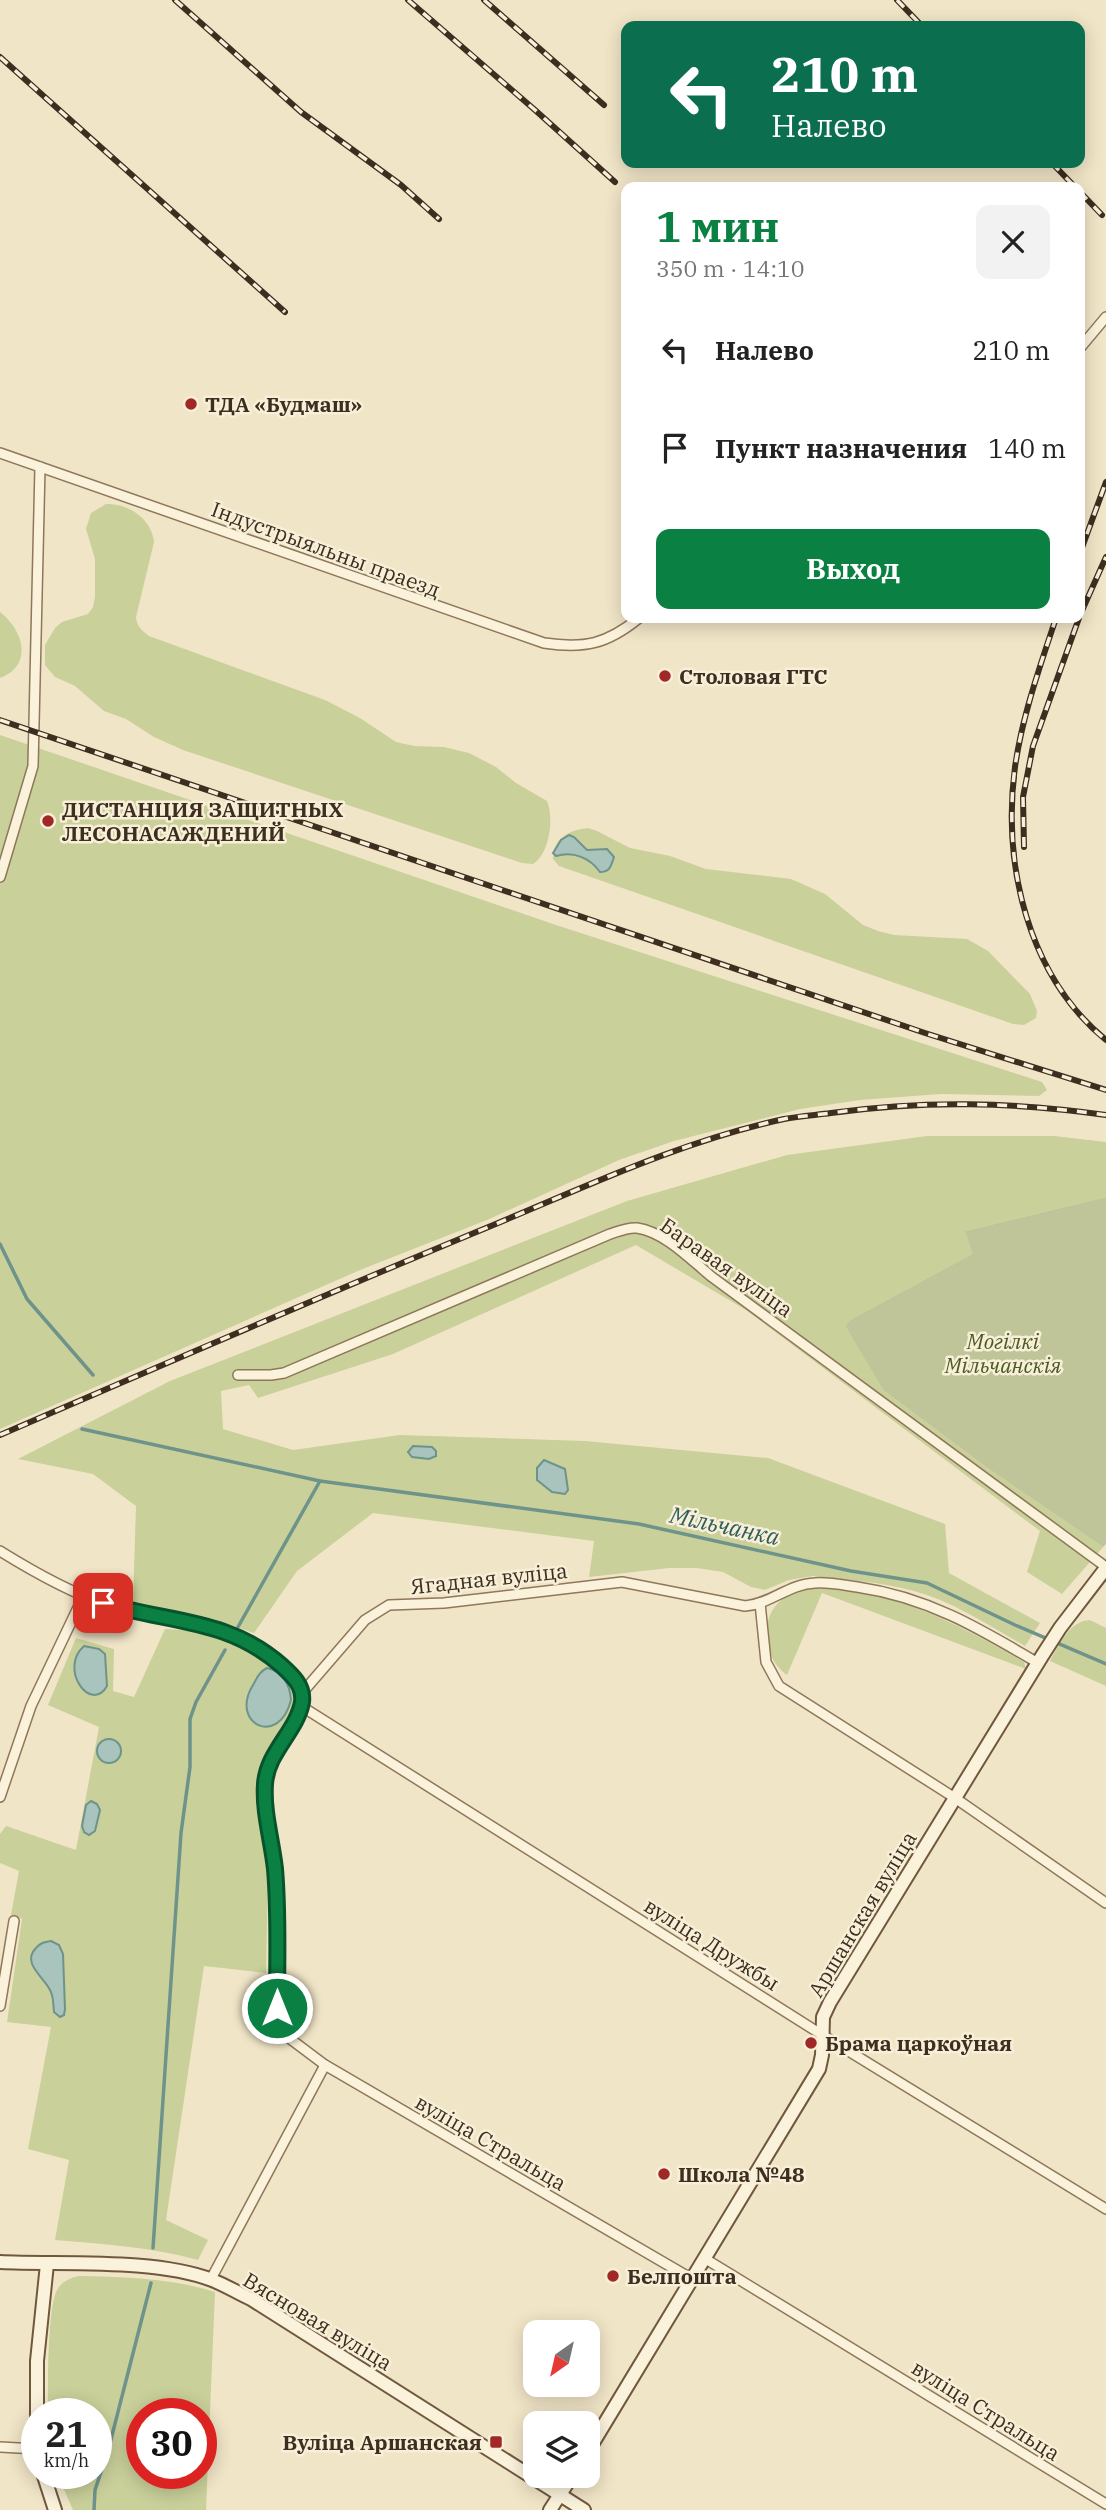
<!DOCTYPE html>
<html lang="ru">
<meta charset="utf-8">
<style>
:root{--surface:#fff;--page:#f2f2f2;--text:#222;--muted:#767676;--accent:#0b8043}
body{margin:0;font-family:"IBM Plex Serif",serif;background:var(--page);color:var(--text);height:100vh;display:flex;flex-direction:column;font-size:26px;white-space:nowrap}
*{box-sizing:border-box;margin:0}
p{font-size:23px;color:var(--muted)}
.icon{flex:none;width:38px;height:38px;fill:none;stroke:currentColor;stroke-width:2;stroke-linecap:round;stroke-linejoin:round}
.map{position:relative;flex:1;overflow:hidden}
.sheet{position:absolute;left:621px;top:182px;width:464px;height:441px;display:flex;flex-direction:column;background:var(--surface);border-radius:14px;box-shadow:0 4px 18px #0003}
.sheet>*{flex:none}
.guide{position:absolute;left:621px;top:21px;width:464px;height:147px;border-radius:14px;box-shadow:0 4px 18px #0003;background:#0b6e4f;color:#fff;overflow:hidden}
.needle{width:46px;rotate:214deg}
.buttons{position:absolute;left:523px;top:2320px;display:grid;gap:14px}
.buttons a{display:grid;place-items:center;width:77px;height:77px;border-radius:14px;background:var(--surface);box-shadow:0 4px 18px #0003;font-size:35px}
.speed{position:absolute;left:21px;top:2398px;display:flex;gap:14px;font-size:35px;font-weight:700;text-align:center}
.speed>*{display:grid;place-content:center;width:91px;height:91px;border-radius:50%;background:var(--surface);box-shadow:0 4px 18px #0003;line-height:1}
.speed small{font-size:18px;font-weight:400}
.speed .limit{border:10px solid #d22;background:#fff;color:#111}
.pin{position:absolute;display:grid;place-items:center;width:60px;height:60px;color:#fff;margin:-30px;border-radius:14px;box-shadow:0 4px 10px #0006}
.me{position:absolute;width:77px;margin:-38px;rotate:0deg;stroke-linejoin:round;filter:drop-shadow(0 0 5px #0008)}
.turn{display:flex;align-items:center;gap:24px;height:147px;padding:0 35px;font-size:32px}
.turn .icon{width:91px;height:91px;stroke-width:2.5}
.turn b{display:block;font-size:49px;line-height:60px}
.round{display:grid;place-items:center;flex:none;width:74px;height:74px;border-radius:14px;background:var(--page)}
.summary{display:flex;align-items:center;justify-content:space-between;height:119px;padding:0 35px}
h1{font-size:42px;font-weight:700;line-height:52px;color:var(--accent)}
.primary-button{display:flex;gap:14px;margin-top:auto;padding:14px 35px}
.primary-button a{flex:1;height:80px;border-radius:14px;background:var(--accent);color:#fff;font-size:28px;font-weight:700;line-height:80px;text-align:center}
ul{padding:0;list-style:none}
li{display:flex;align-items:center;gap:21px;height:98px;padding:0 35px}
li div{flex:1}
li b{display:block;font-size:26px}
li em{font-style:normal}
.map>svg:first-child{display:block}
</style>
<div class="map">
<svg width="1106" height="2510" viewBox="0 0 1106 2510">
<rect width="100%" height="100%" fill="#f1e5c7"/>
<g fill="#c9d09a" fill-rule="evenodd">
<path d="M106,504C128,503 152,519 154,542L136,617C137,626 141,630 149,636L325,700L360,718L396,742L414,746L444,747L469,753L496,767L516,783L547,801C554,818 550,853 533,864L522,863L183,750L154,737L126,719L104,711L75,686L55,677L45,665V645L55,628L62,622L88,614L93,607L95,597V559L86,529L91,513Z"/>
<path d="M0,612C23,630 34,665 0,678Z"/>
<path d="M0,735L556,925L1042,1082L1047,1090L1039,1096L941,1094L860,1100L800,1109L674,1141L619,1160L487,1220L360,1270L0,1429Z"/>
<path d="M588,828L597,831L630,848L670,856L706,869L791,879L825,894L863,925L878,931L894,935L967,939L988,951L1030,994L1037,1011L1036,1018L1024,1025L1013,1024L559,866L553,859C553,838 569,830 588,828Z"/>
<path d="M927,1136H1054L1106,1142V1197L965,1231L972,1254L850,1320L845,1326L883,1390L986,1467L1103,1547L1062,1594L1027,1572L1040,1531L746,1310L636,1245L393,1354L258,1398L249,1385L221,1391L223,1429L293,1450L400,1435L585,1441L768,1458L945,1524L949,1573L1040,1623L1025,1646C990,1626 954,1602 914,1591C882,1582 846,1580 813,1576L789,1580L765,1590L751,1587L723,1572L697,1568H669L589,1577L594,1541L373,1513L297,1571L254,1633L199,1615L160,1610L133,1602L136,1506L93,1474L18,1459L170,1381L627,1201L787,1155Z"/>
<path d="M811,1588C892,1588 956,1623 1024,1662L1026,1669L822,1593L787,1675C773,1664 769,1654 767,1637C765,1607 784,1593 811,1588Z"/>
<path d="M1090,1620L1106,1628V1686L1050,1661C1060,1644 1069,1621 1090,1620Z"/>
<path d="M165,1629L204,1631L235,1641L275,1668L290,1683L294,1691V1706L265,1755L258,1782L257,1797L268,1877L266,1973L204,1966L166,2220L208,2240L198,2260C151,2247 104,2244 55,2240L69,2160L28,2149L51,2027L7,2022L22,1919L11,1915L19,1871L0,1863V1834L6,1826L76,1850L99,1727L48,1705L76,1638L114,1649L113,1691L134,1697Z"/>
<path d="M79,2276C125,2277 171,2278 215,2292L206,2510H73L57,2473H96V2413H48V2401C48,2379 48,2306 57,2290C62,2281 70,2278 79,2276ZM142,2413H201V2473H142Z"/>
</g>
<path fill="#bfc599" d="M1106,1197V1544L1103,1547L986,1467L883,1390L845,1326L850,1320L972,1254L965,1231Z"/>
<g fill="#a8c4bc" stroke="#6e938b" stroke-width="2">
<path d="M569,835L574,837L587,850L607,849L614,857C611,866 610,872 600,872C590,858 574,851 556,856L553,853L561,840Z"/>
<path d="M413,1446L432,1447L436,1451V1456L429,1459L412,1457L408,1452Z"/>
<path d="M544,1460L565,1469L568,1490L565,1494L552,1492L537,1480V1468Z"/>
<path d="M84,1646L99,1649L105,1654L107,1686C91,1714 58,1669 84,1646Z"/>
<path d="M267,1668C282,1671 290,1684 291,1700C279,1748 229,1724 253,1685C257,1678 259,1672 267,1668Z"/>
<circle cx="109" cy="1751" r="12"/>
<path d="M91,1801L97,1804L100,1810L95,1831L89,1835L84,1832L82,1826L86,1805Z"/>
<path d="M51,1941L59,1945L63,1954L65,2009L64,2015L60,2017L54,2012C53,2004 54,1997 50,1990C44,1977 21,1963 36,1948C40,1943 44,1942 51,1941Z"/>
</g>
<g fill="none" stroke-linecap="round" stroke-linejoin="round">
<g stroke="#6e938b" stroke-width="3.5">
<path d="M0,1244L27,1299L93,1375"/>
<path d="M82,1429L320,1481L639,1524L851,1571L927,1583L1015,1625L1106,1664"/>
<path d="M238,1627L320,1481"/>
<path d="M153,2248L181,1833L190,1767V1719L196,1702L225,1650"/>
<path d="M94,2510L95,2490L108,2451L151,2283"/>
</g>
<g stroke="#8e775b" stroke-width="12">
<g id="street">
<path d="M1080,348L1106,317"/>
<path d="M0,453L544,643C585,649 607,644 639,618"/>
<path d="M0,877L33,766L40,467"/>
<path d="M238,1375H271L284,1373L610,1234C619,1231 628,1227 637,1228C665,1232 691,1260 712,1277L1106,1567"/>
<path d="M0,1551C29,1569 72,1593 105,1604C163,1623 226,1619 276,1660C287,1670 296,1679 302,1693"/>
<path d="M760,1603L766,1662L779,1686L955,1798L1106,1903"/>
<path d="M301,1706L824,2036L1106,2209"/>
<path d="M0,1797L31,1706L84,1595"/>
<path d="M0,2006L14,1921"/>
<path d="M704,2258L1106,2504"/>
<path d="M211,2279L325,2065"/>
<path d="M692,2279L325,2065L277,2029L276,1883L265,1784L271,1760L301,1706L302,1693L365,1620L389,1605L444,1603L622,1582L745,1606C770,1604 789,1584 815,1583C829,1582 843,1585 857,1587C927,1597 979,1628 1038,1663"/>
<path d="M0,2447L37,2449"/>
</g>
</g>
<g stroke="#70583e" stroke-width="16">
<g id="secondary">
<path d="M0,2262C61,2265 155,2258 212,2280C225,2285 238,2293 251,2299L584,2510"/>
<path d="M37,2443V2361L47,2264"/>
<path d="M588,2451L819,2069L822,2055L823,2017L830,2002L1042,1656L1060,1628L1106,1568"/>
<path d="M43,2473L55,2510"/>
<path d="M550,2510L572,2476"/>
</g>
</g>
<use href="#street" stroke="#faf2db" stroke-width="9"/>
<use href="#secondary" stroke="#faf2db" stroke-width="12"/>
<g stroke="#3d2e1f" stroke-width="6">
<g id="rail">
<path d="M175,0L301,112L401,185L439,219"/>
<path d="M408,0L535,110L615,182"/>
<path d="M484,0L604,105"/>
<path d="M897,0L922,26"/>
<path d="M0,57L285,312"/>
<path d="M1052,163L1075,187"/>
<path d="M1080,192L1102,215"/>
<path d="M1080,553L1106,482"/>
<path d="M1080,615L1106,557"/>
<path d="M1056,618C1040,666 1022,717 1015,767C1002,865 1028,976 1106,1040"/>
<path d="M0,720L925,1033L1106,1090"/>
<path d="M1024,847L1023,797L1033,746L1079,618"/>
<path d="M0,1435C162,1365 324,1295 486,1228C583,1188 681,1141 784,1119C800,1116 816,1115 831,1113C925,1100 1012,1102 1106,1115"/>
</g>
</g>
<use href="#rail" stroke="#f7efd7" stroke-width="3.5" stroke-dasharray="10" stroke-linecap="butt"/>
</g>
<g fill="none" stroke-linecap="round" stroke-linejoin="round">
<g stroke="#07532c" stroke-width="18">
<path id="route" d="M103,1603C169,1623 228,1618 282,1666C293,1676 304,1686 302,1702C297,1731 267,1752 265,1784C263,1812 272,1841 275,1869C279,1915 277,1962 277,2008"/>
</g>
<use href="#route" stroke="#0b8043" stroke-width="12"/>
</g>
<g fill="#a02928" stroke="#f7efd7" stroke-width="2.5">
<circle cx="191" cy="404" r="7"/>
<circle cx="665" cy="676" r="7"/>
<circle cx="48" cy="821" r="7"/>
<circle cx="811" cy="2043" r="7"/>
<circle cx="664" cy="2174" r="7"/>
<circle cx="613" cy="2276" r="7"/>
<rect x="489" y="2435" width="14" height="14" rx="3.5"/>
</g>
<g text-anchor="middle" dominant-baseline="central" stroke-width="5" stroke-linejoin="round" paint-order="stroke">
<g font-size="21" font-weight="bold" fill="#3d2e1f" stroke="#f7efd7" text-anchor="start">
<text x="205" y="404">ТДА «Будмаш»</text>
<text x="679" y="676">Столовая ГТС</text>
<text x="62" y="809">ДИСТАНЦИЯ ЗАЩИТНЫХ<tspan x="62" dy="24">ЛЕСОНАСАЖДЕНИЙ</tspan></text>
<text x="825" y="2043">Брама царкоўная</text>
<text x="678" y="2174">Школа №48</text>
<text x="627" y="2276">Белпошта</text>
<text x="482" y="2442" text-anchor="end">Вуліца Аршанская</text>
</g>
<g font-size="21" fill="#3d2e1f" stroke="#f7efd7">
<text transform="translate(326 549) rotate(20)">Індустрыяльны праезд</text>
<text transform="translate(727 1267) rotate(35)">Баравая вуліца</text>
<text transform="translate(489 1578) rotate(-6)">Ягадная вуліца</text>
<text transform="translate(862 1914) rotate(-59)">Аршанская вуліца</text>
<text transform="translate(712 1944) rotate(32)">вуліца Дружбы</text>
<text transform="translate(491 2142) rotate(30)">вуліца Стральца</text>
<text transform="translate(318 2321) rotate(31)">Вясновая вуліца</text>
<text transform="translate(986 2410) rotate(32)">вуліца Стральца</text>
</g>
<g font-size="21" font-style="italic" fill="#4c5b25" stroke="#f7efd7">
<text x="1003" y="1341">Могілкі<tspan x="1003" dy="24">Мільчанскія</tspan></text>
</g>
<g font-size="23" font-style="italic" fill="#2e5e5b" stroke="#f7efd7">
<text transform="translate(725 1525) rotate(12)">Мільчанка</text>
</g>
</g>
</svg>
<div class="buttons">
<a><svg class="needle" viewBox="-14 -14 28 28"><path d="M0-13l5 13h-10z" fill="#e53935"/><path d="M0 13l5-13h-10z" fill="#767676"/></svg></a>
<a><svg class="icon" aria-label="layers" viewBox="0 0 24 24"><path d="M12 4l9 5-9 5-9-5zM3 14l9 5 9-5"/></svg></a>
</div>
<div class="speed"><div>21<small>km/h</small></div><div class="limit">30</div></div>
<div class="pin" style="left:103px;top:1603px;background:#d93025"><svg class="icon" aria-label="arrive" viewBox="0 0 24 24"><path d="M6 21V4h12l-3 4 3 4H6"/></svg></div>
<svg class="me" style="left:277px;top:2008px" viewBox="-20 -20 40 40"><circle r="17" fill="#0b8043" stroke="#fff" stroke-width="3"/><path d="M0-11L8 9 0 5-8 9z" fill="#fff"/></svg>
<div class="guide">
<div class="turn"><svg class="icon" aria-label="left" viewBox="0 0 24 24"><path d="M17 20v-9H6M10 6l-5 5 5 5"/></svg><div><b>210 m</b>Налево</div></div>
</div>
<section class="sheet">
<div class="summary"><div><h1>1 мин</h1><p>350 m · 14:10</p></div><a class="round"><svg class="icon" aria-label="close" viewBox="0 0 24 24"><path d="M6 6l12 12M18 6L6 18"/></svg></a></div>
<ul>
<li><svg class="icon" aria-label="left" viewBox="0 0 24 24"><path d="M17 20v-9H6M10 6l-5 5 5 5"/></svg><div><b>Налево</b></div><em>210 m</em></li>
<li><svg class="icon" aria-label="arrive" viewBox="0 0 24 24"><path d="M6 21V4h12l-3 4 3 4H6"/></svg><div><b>Пункт назначения</b></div><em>140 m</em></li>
</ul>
<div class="primary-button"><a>Выход</a></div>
</section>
</div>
